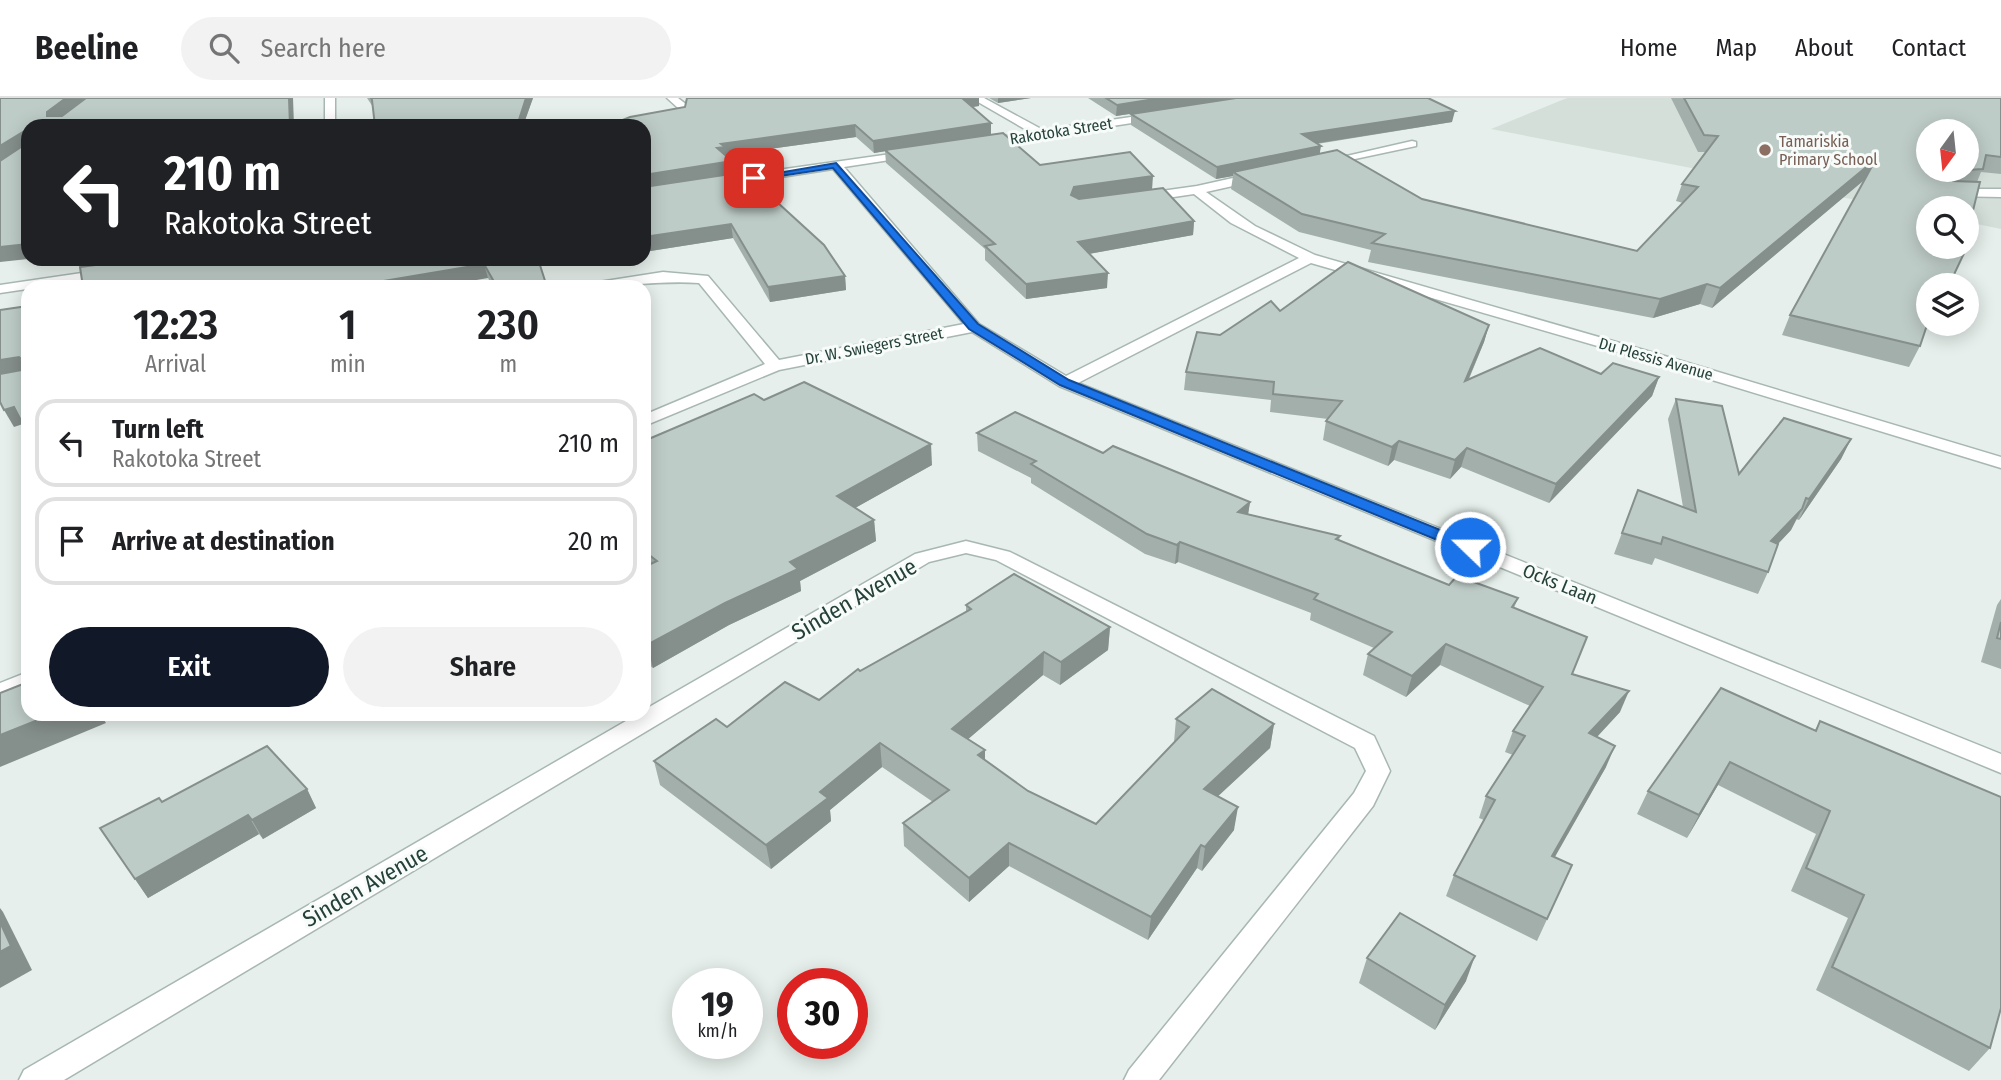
<!DOCTYPE html>
<style>
:root{--surface:#fff;--page:#f2f2f2;--text:#202124;--muted:#757577;--line:#e0e0e0;--accent:#111827}
body{margin:0;font-family:"Fira Sans Condensed",sans-serif;background:var(--page);color:var(--text);height:100vh;display:flex;flex-direction:column;font-size:26px;white-space:nowrap}
*{box-sizing:border-box;margin:0}
p{font-size:23px;color:var(--muted)}
.icon{flex:none;width:38px;height:38px;fill:none;stroke:currentColor;stroke-width:2;stroke-linecap:round;stroke-linejoin:round}
.map{position:relative;flex:1;overflow:hidden}
.side{position:absolute;left:21px;top:182px;width:630px;height:441px;display:flex;flex-direction:column;background:var(--surface);border-radius:21px;box-shadow:0 4px 18px #0003}
.side>*{flex:none}
.guide{position:absolute;left:21px;top:21px;width:630px;height:147px;border-radius:21px;box-shadow:0 4px 18px #0003;background:#202124;color:#fff;overflow:hidden}
.needle{width:46px;rotate:195deg}
.controls{position:absolute;left:1916px;top:21px;display:grid;gap:14px}
.controls a{display:grid;place-items:center;width:63px;height:63px;border-radius:50%;background:var(--surface);box-shadow:0 4px 18px #0003;font-size:35px}
.speed{position:absolute;left:672px;top:870px;display:flex;gap:14px;font-size:35px;font-weight:700;text-align:center}
.speed>*{display:grid;place-content:center;width:91px;height:91px;border-radius:50%;background:var(--surface);box-shadow:0 4px 18px #0003;line-height:1}
.speed small{font-size:18px;font-weight:400}
.speed .limit{border:10px solid #d22;background:#fff;color:#111}
.pin{position:absolute;display:grid;place-items:center;width:60px;height:60px;color:#fff;margin:-30px;border-radius:14px;box-shadow:0 4px 10px #0006}
.me{position:absolute;width:77px;margin:-38px;rotate:292deg;stroke-linejoin:round;filter:drop-shadow(0 0 5px #0008)}
.turn{display:flex;align-items:center;gap:24px;height:147px;padding:0 28px;font-size:32px}
.turn .icon{width:91px;height:91px;stroke-width:2.5}
.turn b{display:block;font-size:49px;line-height:60px}
.eta{display:flex;justify-content:space-evenly;align-items:center;height:119px;text-align:center}
.eta b{font-size:42px;font-weight:600;line-height:49px}
.action{display:flex;gap:14px;margin-top:auto;padding:14px 28px}
.action a{flex:1;height:80px;border-radius:42px;background:var(--accent);color:#fff;font-size:28px;font-weight:600;line-height:80px;text-align:center}
.action a+a{background:var(--page);color:var(--text)}
ul{padding:0;list-style:none}
li{display:flex;align-items:center;gap:21px;height:88px;margin:0 14px 10px;padding:0 14px;border:4px solid var(--line);border-radius:21px}
li div{flex:1}
li b{display:block;font-size:26px}
li em{font-style:normal}
header{display:flex;align-items:center;gap:42px;box-sizing:border-box;height:98px;padding:0 35px;background:var(--surface);border-bottom:2px solid var(--line)}
header strong{font-size:33px}
nav{display:flex;gap:38px;margin-inline-start:auto;font-size:24px}
.search{width:490px;height:63px;background:var(--page);display:flex;align-items:center;gap:18px;box-sizing:border-box;padding:0 24px;border-radius:38px;color:var(--muted);font-size:26px}
.map>svg:first-child{display:block}
</style>
<header>
<strong>Beeline</strong>
<div class="search"><svg class="icon" aria-label="search" viewBox="0 0 24 24"><circle cx="10" cy="10" r="6"/><path d="M15 15l6 6"/></svg>Search here</div>
<nav><a>Home</a><a>Map</a><a>About</a><a>Contact</a></nav>
</header>
<div class="map">
<svg width="2001" height="982" viewBox="0 0 2001 982">
<rect width="100%" height="100%" fill="#e6efeb"/>
<path fill="#d4dfda" fill-rule="evenodd" d="M1567,0H2001V131L1967,124V110H1928V116L1491,31ZM1928,33H1967V72H1928Z"/>
<g fill="none" stroke-linecap="round" stroke-linejoin="round">
<g stroke="#a8b7b2" stroke-width="3">
<g id="minor">
<rect x="325" y="0" width="10" height="28"/>
<path d="M667,0H678L687,7L686,18L636,28H614L677,14L678,10Z"/>
<path d="M971,0H984L1043,32L1158,15L1163,18L1158,21L982,48L976,45L978,43L1030,34Z"/>
<path d="M1412,43L1416,44V48L1322,68L1316,65Z"/>
<path d="M912,53L916,54V58L844,69L979,226L1066,278L1299,160L1231,125L1194,96L1140,104L1134,100L1140,96L1197,88L1260,74L1266,78L1264,81L1206,94L1255,128L1315,157L1675,261L2001,359V370L1663,267L1311,165L1078,285L2001,656V675L1059,288L972,234L779,272L644,328V317L765,266L699,185C660,182 623,189 584,189L586,186L663,174L708,178L779,262L964,226L833,71L722,88L716,84L722,80Z"/>
<path d="M1951,91H2001V99L1947,98V92Z"/>
<path d="M109,171L114,172V178L0,195V187Z"/>
<path d="M966,443L1010,454L1374,638L1390,673L1373,708L1159,982H1124L1129,972L1354,695L1366,673L1355,650L996,462L966,455L929,464L64,982H19L24,972L638,616H644V612L915,456Z"/>
<path d="M28,574V591L0,602V585Z"/>
</g>
</g>
<use href="#minor" fill="#fff" fill-rule="evenodd"/>
</g>
<g fill="#a3afab">
<path d="M367,0H533L523,28H375L373,9Z"/>
<path d="M989,0H1031L998,5Z"/>
<path d="M1088,0H1234L1116,18Z"/>
<path d="M1671,0H2001V76L1981,74L1977,84L1928,187L1920,248L1909,269L1782,237L1790,217L1865,81L1712,210L1700,206L1653,220L1368,164L1371,152L1299,134L1231,91L1233,78L1216,81L1131,27V16L1452,24L1317,46L1320,56L1422,101L1637,153L1683,105L1676,103L1682,86L1705,54H1698Z"/>
<path d="M979,8L972,9L991,25V37L1040,67L1152,91L1194,123L1193,137L1089,156L1107,190L1026,201L985,162V151L886,65L885,53L874,55L856,39L727,57V59L732,63L733,76L845,178L846,192L770,204L733,140L644,154V28Z"/>
<path d="M80,161H538L547,189H493L488,180L84,169Z"/>
<path d="M1280,213L1489,227L1484,244L1469,281L1601,276L1659,279L1652,298L1549,405L1461,369L1450,381L1394,362L1388,368L1323,342L1326,323L1328,321L1270,314L1271,302L1184,292L1186,274L1220,237Z"/>
<path d="M1676,301L1739,376L1851,341L1841,361L1799,422L1796,421L1791,432L1778,446L1768,474L1758,496L1655,460L1652,467L1614,456L1638,392L1683,409L1668,321Z"/>
<path d="M764,302L932,367L855,410L874,422L876,443L800,483L801,493L729,527L653,570L644,563V343Z"/>
<path d="M977,335L1103,355L1250,404L1248,416L1340,438L1339,442L1449,487L1518,500L1514,510L1572,576L1620,614L1597,639L1606,669L1554,759L1572,767L1537,843L1446,798L1454,777L1484,722L1479,720L1486,698L1513,657L1505,654L1513,633L1530,608L1440,567L1406,599L1363,577L1368,556L1374,550L1310,522L1311,515L1178,464L1175,466L1145,456L1031,385V380L978,353Z"/>
<path d="M2001,501V571L1981,564L1997,507Z"/>
<path d="M966,507L1110,529L1108,552L1060,587L1043,577L968,641L985,663L1028,693L1096,726L1174,644L1176,621L1274,626L1270,650L1218,698L1234,732L1202,773L1197,770L1148,842L1009,768L969,804L904,748L903,725L933,704L882,669L830,712L831,723L771,771L660,687L654,663L727,629L819,602L860,573L966,514Z"/>
<path d="M1820,623L1990,950L1969,973L1816,892L1848,820L1791,793L1816,736L1718,687L1687,740L1637,716L1648,693L1815,632Z"/>
<path d="M307,691L316,710L263,741L259,736L148,800L100,730L162,704Z"/>
<path d="M1367,860L1466,883L1435,932L1359,885Z"/>
</g>
<g fill="#858f8b">
<path d="M66,0H85L52,26L47,18V14Z"/>
<path d="M289,0H293L294,28H290Z"/>
<path d="M526,0H533L523,28H517Z"/>
<path d="M961,0H979V8L961,11Z"/>
<path d="M998,0H1031L998,5Z"/>
<path d="M1161,0H1234L1116,18L1117,7Z"/>
<path d="M1455,13L1452,24L1300,48L1302,36Z"/>
<path d="M991,25V37L874,55L873,43Z"/>
<path d="M855,27L856,39L727,57V61L717,50L721,46Z"/>
<path d="M23,34L28,46L0,64V48Z"/>
<path d="M1321,48L1319,60L1233,74V78L1216,81L1217,69Z"/>
<path d="M1876,61L1869,78L1712,210L1720,190Z"/>
<path d="M732,63L733,76L644,90V77Z"/>
<path d="M1153,78L1152,92L1074,102L1071,97L1074,89Z"/>
<path d="M1194,123L1193,137L1077,158L1078,144Z"/>
<path d="M731,126L733,140L644,154V139Z"/>
<path d="M28,146V161L0,164V149Z"/>
<path d="M80,161H157L85,172Z"/>
<path d="M484,166L488,180L436,189H348Z"/>
<path d="M1108,175L1107,190L1026,201V186Z"/>
<path d="M845,178L846,192L770,204L768,189Z"/>
<path d="M1707,186L1700,206L1653,220L1660,201Z"/>
<path d="M1489,227L1484,244L1460,301L1465,283Z"/>
<path d="M19,259L28,275L0,280V262Z"/>
<path d="M1659,279L1652,298L1549,405L1556,386Z"/>
<path d="M14,309L23,326L14,329L4,312Z"/>
<path d="M1851,341L1841,361L1799,422L1809,401Z"/>
<path d="M1399,343L1394,362L1388,368L1392,349Z"/>
<path d="M931,346L932,367L839,419L837,398Z"/>
<path d="M1467,350L1461,369L1450,381L1455,362Z"/>
<path d="M1250,404L1247,423L1238,414Z"/>
<path d="M1802,411L1791,432L1761,464L1771,443Z"/>
<path d="M874,422L876,443L800,483L801,493L729,527L653,570L647,547L790,464Z"/>
<path d="M1180,444L1178,464L1175,466L1177,447Z"/>
<path d="M1110,529L1108,552L1060,587L1061,564Z"/>
<path d="M1446,546L1440,567L1406,599L1412,578Z"/>
<path d="M1044,554L1043,577L953,654L952,631Z"/>
<path d="M1629,593L1620,614L1580,657L1589,635Z"/>
<path d="M53,616H119L104,622L106,625L0,669V637Z"/>
<path d="M1274,626L1270,650L1201,714L1204,691Z"/>
<path d="M880,645L882,669L830,712L831,723L771,771L766,747L820,694Z"/>
<path d="M1615,648L1606,669L1543,780L1552,758Z"/>
<path d="M985,652V675L978,657Z"/>
<path d="M1730,664L1718,687L1687,740L1699,717Z"/>
<path d="M307,691L316,710L263,741L252,722Z"/>
<path d="M1238,709L1234,732L1202,773L1205,749Z"/>
<path d="M248,717L259,736L148,800L135,781Z"/>
<path d="M1009,745V768L969,804V780Z"/>
<path d="M1201,747L1197,770L1148,842L1151,819Z"/>
<path d="M0,810L3,814L32,872L0,890Z"/>
<path d="M1475,858L1466,883L1435,932L1445,907Z"/>
</g>
<g fill="#beccc7" stroke="#858f8b" stroke-width="2" fill-rule="evenodd">
<path d="M0,0H66L47,14V18H62L86,0H289L290,28H28V146L0,149V63L24,47L23,34L0,48Z"/>
<path d="M371,0H526L517,28H375L372,2Z"/>
<path d="M687,0H962L991,25L873,43L855,27L721,46L725,49L717,50L732,63L644,77V28H597L613,26L630,19L685,9Z"/>
<path d="M1106,0H1161L1117,7Z"/>
<path d="M1236,0H1428L1455,13L1302,36L1321,48L1217,69L1131,16Z"/>
<path d="M1684,0H2001V59L1986,57L1983,71L1951,73L1953,83L1980,84L1967,137V110H1928V149H1967L1949,187H1928V224L1920,248L1790,217L1876,61L1720,190L1707,186L1660,201L1372,145L1385,136L1302,116L1233,74L1337,52L1422,101L1637,153L1698,89L1682,86L1718,38L1704,37ZM1928,33H1967V72H1928Z"/>
<path d="M1003,35L1040,67L1130,54L1153,78L1074,89L1071,97L1079,101L1163,90L1194,123L1078,144L1108,175L1026,186L985,148L995,146L885,52Z"/>
<path d="M744,74L824,147L845,178L768,189L731,126L644,139V89Z"/>
<path d="M1967,138H1971L1967,148Z"/>
<path d="M143,161H538L547,189H497L484,166L348,189H83L80,169Z"/>
<path d="M1348,164L1489,227L1465,283L1540,250L1601,276L1613,265L1659,279L1556,386L1467,350L1455,362L1399,343L1392,349L1326,323L1342,303L1273,296L1274,284L1186,274L1197,234L1220,237L1271,203L1280,213Z"/>
<path d="M28,208V336L14,309L4,312L0,304V276L22,272V262L19,259L0,262V212Z"/>
<path d="M804,284L931,346L837,398L874,422L790,464L798,471L725,505L647,547L644,545V469L657,463L644,453V343L754,296L764,302Z"/>
<path d="M1676,301L1722,308L1739,376L1784,320L1851,341L1809,401L1806,400L1802,411L1771,443L1778,446L1768,474L1663,439L1661,446L1622,435L1638,392L1696,414Z"/>
<path d="M1015,314L1103,355L1113,348L1250,404L1238,414L1340,438L1336,441L1449,487L1457,478L1518,500L1512,509L1587,539L1572,576L1629,593L1589,635L1615,648L1552,758L1572,767L1547,821L1454,777L1495,702L1486,698L1525,638L1513,633L1543,589L1446,546L1412,578L1368,556L1392,534L1314,501L1318,496L1180,444L1177,447L1147,436L1031,366L1036,363L977,335Z"/>
<path d="M1014,476L1110,529L1061,564L1044,554L952,631L985,652L978,657L1028,693L1096,726L1189,629L1176,621L1212,591L1274,626L1204,691L1238,709L1205,749L1201,747L1151,819L1009,745L969,780L903,725L949,692L880,645L820,694L828,700L766,747L654,663L716,621L727,629L785,584L819,602L858,571L860,573L971,511L966,507Z"/>
<path d="M2001,524V541L1997,540Z"/>
<path d="M28,584V616H53L0,637V595Z"/>
<path d="M1721,590L1816,633L1820,623L2001,699V910L1990,950L1832,869L1864,797L1806,770L1830,713L1730,664L1699,717L1648,693Z"/>
<path d="M267,648L307,691L252,722L248,717L135,781L100,730L159,700L162,704Z"/>
<path d="M1400,815L1475,858L1445,907L1367,860Z"/>
<path d="M0,824L11,848L0,854Z"/>
</g>
<path fill="#1a73e8" stroke="#114b97" stroke-width="2" d="M836,65L978,226L1069,282L1475,446L1477,449L1470,454L1464,453L1060,287L969,231L833,70L754,82L749,80Z"/>
<circle fill="#8d6e63" stroke="#f7fbf9" stroke-width="2.5" cx="1765" cy="52" r="7"/>
<g text-anchor="middle" dominant-baseline="central" stroke-width="6" stroke-linejoin="round" paint-order="stroke">
<g font-size="16" fill="#25413a" stroke="#f7fbf9">
<text transform="translate(1061 33) rotate(-9)">Rakotoka Street</text>
<text transform="translate(874 248) rotate(-11)">Dr. W. Swiegers Street</text>
<text transform="translate(1656 261) rotate(16)">Du Plessis Avenue</text>
</g>
<g font-size="16" fill="#785e54" stroke="#f7fbf9" text-anchor="start">
<text x="1779" y="43">Tamariskia<tspan x="1779" dy="18">Primary School</tspan></text>
</g>
<g font-size="19" fill="#25413a" stroke="#f7fbf9">
<text transform="translate(1560 486) rotate(22)">Ocks Laan</text>
</g>
<g font-size="23" fill="#25413a" stroke="#f7fbf9">
<text transform="translate(854 501) rotate(-30)">Sinden Avenue</text>
<text transform="translate(365 788) rotate(-30)">Sinden Avenue</text>
</g>
</g>
</svg>
<div class="controls">
<a><svg class="needle" viewBox="-14 -14 28 28"><path d="M0-13l5 13h-10z" fill="#e53935"/><path d="M0 13l5-13h-10z" fill="#757577"/></svg></a>
<a><svg class="icon" aria-label="search" viewBox="0 0 24 24"><circle cx="10" cy="10" r="6"/><path d="M15 15l6 6"/></svg></a>
<a><svg class="icon" aria-label="layers" viewBox="0 0 24 24"><path d="M12 4l9 5-9 5-9-5zM3 14l9 5 9-5"/></svg></a>
</div>
<div class="speed"><div>19<small>km/h</small></div><div class="limit">30</div></div>
<div class="pin" style="left:754px;top:80px;background:#d93025"><svg class="icon" aria-label="arrive" viewBox="0 0 24 24"><path d="M6 21V4h12l-3 4 3 4H6"/></svg></div>
<svg class="me" style="left:1470px;top:449px" viewBox="-20 -20 40 40"><circle r="17" fill="#1a73e8" stroke="#fff" stroke-width="3"/><path d="M0-11L8 9 0 5-8 9z" fill="#fff"/></svg>
<div class="guide">
<div class="turn"><svg class="icon" aria-label="left" viewBox="0 0 24 24"><path d="M17 20v-9H6M10 6l-5 5 5 5"/></svg><div><b>210 m</b>Rakotoka Street</div></div>
</div>
<section class="side">
<div class="eta">
<div><b>12:23</b><p>Arrival</p></div>
<div><b>1</b><p>min</p></div>
<div><b>230</b><p>m</p></div>
</div>
<ul>
<li><svg class="icon" aria-label="left" viewBox="0 0 24 24"><path d="M17 20v-9H6M10 6l-5 5 5 5"/></svg><div><b>Turn left</b><p>Rakotoka Street</p></div><em>210 m</em></li>
<li><svg class="icon" aria-label="arrive" viewBox="0 0 24 24"><path d="M6 21V4h12l-3 4 3 4H6"/></svg><div><b>Arrive at destination</b></div><em>20 m</em></li>
</ul>
<div class="action"><a>Exit</a><a>Share</a></div>
</section>
</div>
